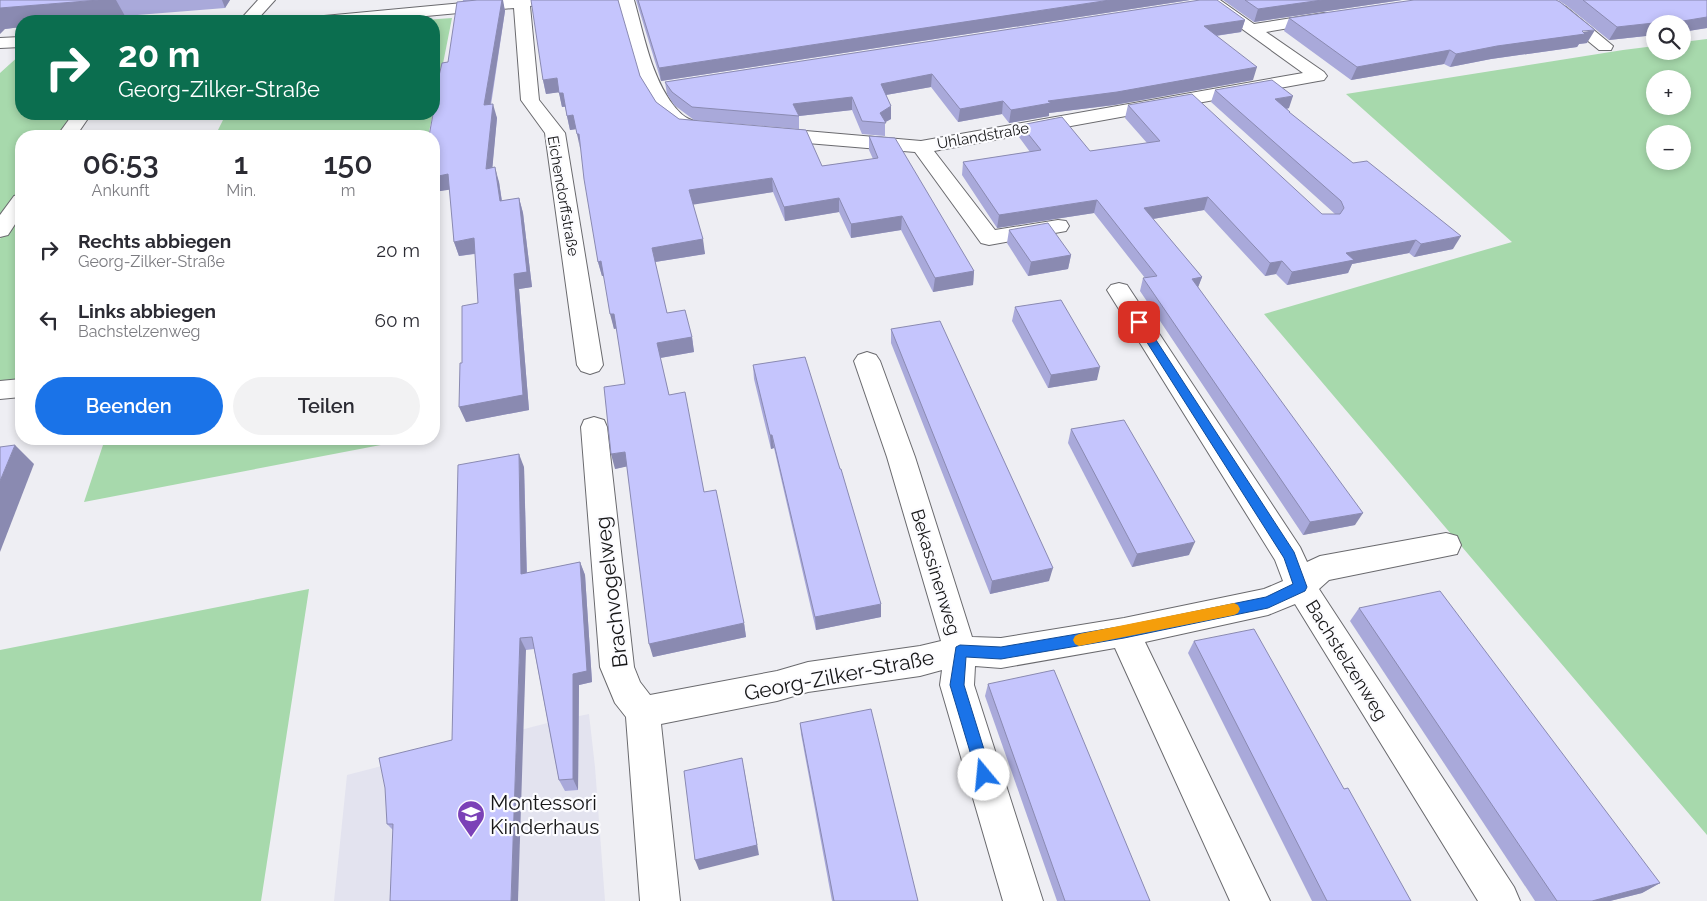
<!DOCTYPE html>
<html lang="de">
<meta charset="utf-8">
<style>
:root{--surface:#fff;--page:#f2f2f3;--text:#2b2b33;--muted:#7c7c81;--accent:#1a73e8}
body{margin:0;font-family:Raleway,sans-serif;background:var(--page);color:var(--text);height:100vh;display:flex;flex-direction:column;font-size:19px;white-space:nowrap}
*{box-sizing:border-box;margin:0}
p{font-size:16px;color:var(--muted)}
.icon{flex:none;width:28px;height:28px;fill:none;stroke:currentColor;stroke-width:2;stroke-linecap:round;stroke-linejoin:round}
.map{position:relative;flex:1;overflow:hidden}
.side{position:absolute;left:15px;top:130px;width:425px;height:315px;display:flex;flex-direction:column;background:var(--surface);border-radius:20px;box-shadow:0 2px 8px #0003}
.side>*{flex:none}
.top-card{position:absolute;left:15px;top:15px;width:425px;height:105px;border-radius:20px;box-shadow:0 2px 8px #0003;background:#0b6e4f;color:#fff;overflow:hidden}
.controls{position:absolute;left:1646px;top:15px;display:grid;gap:10px}
.controls a{display:grid;place-items:center;width:45px;height:45px;border-radius:50%;background:var(--surface);box-shadow:0 2px 8px #0003;font-size:25px}
.pin{position:absolute;display:grid;place-items:center;width:42px;height:42px;color:#fff;margin:-21px;border-radius:10px;box-shadow:0 2px 8px #0006}
.me{position:absolute;width:55px;margin:-28px;rotate:343deg;stroke-linejoin:round;filter:drop-shadow(0 0 4px #0008)}
.turn{display:flex;align-items:center;gap:18px;height:105px;padding:0 20px;font-size:22px}
.turn .icon{width:65px;height:65px;stroke-width:2.5}
.turn b{display:block;font-size:35px;line-height:42px}
.eta{display:flex;justify-content:space-evenly;align-items:center;height:85px;text-align:center}
.eta b{font-size:30px;font-weight:600;line-height:35px}
.button{display:flex;gap:10px;margin-top:auto;padding:10px 20px}
.button a{flex:1;height:58px;border-radius:30px;background:var(--accent);color:#fff;font-size:20px;font-weight:600;line-height:58px;text-align:center}
.button a+a{background:var(--page);color:var(--text)}
ul{padding:0;list-style:none}
li{display:flex;align-items:center;gap:15px;height:70px;padding:0 20px}
li div{flex:1}
li b{display:block;font-size:19px}
li em{font-style:normal}
.map>svg:first-child{display:block}
</style>
<div class="map">
<svg width="1707" height="901" viewBox="0 0 1707 901">
<rect width="100%" height="100%" fill="#eeeef3"/>
<path fill="#e3e3ef" d="M589,714L595,767L605,901H334L347,775L559,720Z"/>
<g fill="#a7d9ac" fill-rule="evenodd">
<path d="M452,18L434,109V21H411Z"/>
<path d="M1707,39V835L1264,314L1512,242L1346,94L1623,50L1655,46V51H1682L1683,42ZM1655,79H1682V106H1655ZM1655,134H1682V161H1655Z"/>
<path d="M21,54V114H75L60,136H21V191L0,221V73Z"/>
<path d="M226,114H433L428,136H215Z"/>
<path d="M21,208V378L18,381L0,383V239Z"/>
<path d="M105,439H387L386,444L84,502Z"/>
<path d="M309,589L261,901H0V650Z"/>
</g>
<g fill="none" stroke-linecap="round" stroke-linejoin="round">
<g stroke="#6a6a6e" stroke-width="2">
<g id="street">
<path d="M258,0H275L256,21H239Z"/>
<path d="M495,0H553L551,3L530,6L539,100L565,133L603,365L599,371L590,374L581,371L577,365L545,133L521,100L514,8L372,21H316L318,18L324,16Z"/>
<path d="M618,0H634C644,35 651,77 674,106C678,111 684,117 689,119C695,122 701,122 706,128L703,132C649,145 627,35 618,0Z"/>
<path d="M1202,0H1220L1254,24L1324,13L1330,15L1332,18L1330,21L1266,32L1324,72L1327,76L1324,80L1318,81L934,151L995,230L1058,220L1066,221L1069,226L1066,231L989,245L981,243L915,152L771,140L764,138L761,134L764,130L771,128L921,141L1303,73Z"/>
<path d="M1534,0H1554L1566,7L1613,46L1611,50H1599L1554,13L1536,3Z"/>
<path d="M21,37V47L0,48V38Z"/>
<path d="M73,114H91L76,136H57Z"/>
<path d="M21,194V215L8,235L0,237V215L14,196Z"/>
<path d="M1119,283L1127,285L1300,547L1307,562L1320,556L1446,533L1457,536L1461,545L1457,554L1329,580L1319,589L1514,887L1520,901H1478L1295,604L1268,615L1145,642L1270,901H1230L1115,648L1001,668L975,666L974,685L1043,901H1003L940,685L942,670L920,676L808,692L777,701L661,724L680,901H640L626,717L615,703L600,667L581,427L584,420L594,417L604,420L607,427L634,667L640,682L650,695L777,671L808,662L920,646L941,641L887,457L854,361L858,355L867,352L876,355L880,361L915,457L972,637L1001,638L1124,618L1264,589L1283,581L1275,560L1107,290L1111,285Z"/>
<path d="M21,379V397L0,399V381Z"/>
</g>
</g>
<use href="#street" fill="#fff" fill-rule="evenodd"/>
</g>
<g fill="#a9a9da">
<path d="M0,0H230L225,8L125,16L123,19L95,21H21V27L5,29Z"/>
<path d="M463,0H502L505,11L491,105L497,118L492,168L499,182L502,201L519,198L523,213L532,287L519,289L529,410L466,422L462,363L478,303L475,254L459,256L454,242L450,189L434,192V136L436,99L435,93L448,62Z"/>
<path d="M636,0H1190L661,81Z"/>
<path d="M1223,0H1402L1254,22Z"/>
<path d="M1558,0H1707V28L1682,32V24H1655V35L1609,40L1567,6Z"/>
<path d="M1289,18L1587,43L1579,44L1577,47L1491,59L1450,67L1444,64L1351,80L1284,31Z"/>
<path d="M1245,20L1241,32L1216,36L1253,80L1114,105L1049,113V116L1009,123L1002,114L958,122L931,87L886,95L891,119L885,122V136L862,134L852,110L799,116V129L694,120L674,105L667,94L665,82Z"/>
<path d="M640,76L656,102L679,119L822,166L873,159L869,150V136L974,271L973,285L933,292L901,230L851,238L839,212L785,221L773,192L693,204L705,254L655,262L667,313L692,337L694,352L660,358L669,395L704,492L744,623L746,637L653,657L627,466L615,469L625,384L617,328L614,329L604,276H602L598,262L581,148L576,129L570,130L565,107H562L559,92L546,94L543,80Z"/>
<path d="M1215,90L1289,108L1287,109L1290,112V113L1453,249L1414,257L1409,253L1352,264L1348,273L1287,285L1276,274L1265,276L1204,210L1153,219L1202,277L1198,287L1355,525L1303,535L1140,291L1143,278H1145L1094,213L997,228L962,175L963,162L1030,152L1019,137L1021,125L1090,151L1147,143L1125,118L1128,105L1322,214H1335L1211,102Z"/>
<path d="M1009,230L1071,255L1068,269L1028,276L1007,243Z"/>
<path d="M1015,307L1097,380L1048,388L1012,321Z"/>
<path d="M891,329L1049,581L990,594L891,343Z"/>
<path d="M753,365L881,617L816,630L774,448L771,449L754,379Z"/>
<path d="M1071,429L1189,555L1132,567L1068,443Z"/>
<path d="M524,467L527,573L580,562L585,575L592,682L579,685L578,790L565,791L559,780L534,649L526,650L393,830L387,824L452,740Z"/>
<path d="M1359,608L1660,883L1642,893L1610,901H1535L1350,621Z"/>
<path d="M1194,641L1344,789L1411,901H1312L1188,653Z"/>
<path d="M988,684L1150,901H1057L985,696Z"/>
<path d="M800,723L918,901H832L801,734Z"/>
</g>
<g fill="#8a8ab1">
<path d="M99,0H116L125,16L123,19L95,21H21V27L5,29L0,34V8Z"/>
<path d="M222,0H230L225,8Z"/>
<path d="M502,0H503L505,11L488,119L484,105Z"/>
<path d="M1110,0H1190L661,81L659,68Z"/>
<path d="M1322,0H1402L1254,22L1258,9Z"/>
<path d="M1707,17V28L1682,32V24H1681L1683,21Z"/>
<path d="M1245,20L1241,32L1200,38L1204,26Z"/>
<path d="M1681,20L1678,24H1655V35L1609,40L1617,27Z"/>
<path d="M1595,30L1587,43L1579,44L1577,47L1491,59L1450,67L1456,54L1497,46Z"/>
<path d="M1450,50L1444,64L1351,80L1357,67Z"/>
<path d="M1257,67L1253,80L1114,105L1049,113V116L1009,123L1011,110L1048,101Z"/>
<path d="M932,74L931,87L880,96L881,84Z"/>
<path d="M557,78L561,92L546,94L543,80Z"/>
<path d="M559,93H563L567,106L562,107Z"/>
<path d="M1293,96L1289,108L1271,112L1275,99Z"/>
<path d="M852,97V110L799,116L793,104Z"/>
<path d="M1003,101L1002,114L958,122L960,109Z"/>
<path d="M493,104L497,118L491,183L486,169Z"/>
<path d="M891,106V119L884,123L880,113Z"/>
<path d="M573,115L577,129L570,130L567,116Z"/>
<path d="M577,134H579L580,148Z"/>
<path d="M495,167L499,182L504,216L500,201Z"/>
<path d="M448,174L454,189L434,192V177Z"/>
<path d="M772,178L773,192L691,205L689,190Z"/>
<path d="M1208,197L1204,210L1141,221L1144,208Z"/>
<path d="M519,198L523,213L532,287L519,289L529,410L466,422L459,407L514,274Z"/>
<path d="M839,198V212L785,221L784,207Z"/>
<path d="M1097,200L1094,213L997,228L999,215Z"/>
<path d="M902,216L901,230L851,238V224Z"/>
<path d="M1461,236L1453,249L1414,257L1421,244Z"/>
<path d="M474,238L479,253L459,256L454,242Z"/>
<path d="M703,239L705,254L655,262L652,248Z"/>
<path d="M1416,240L1409,253L1352,264L1348,273L1287,285L1292,272L1346,253Z"/>
<path d="M1071,255L1068,269L1028,276L1031,262Z"/>
<path d="M601,261L605,276H602L598,262Z"/>
<path d="M1282,261L1276,274L1265,276L1270,263Z"/>
<path d="M974,271L973,285L933,292L935,278Z"/>
<path d="M1202,277L1197,290L1192,279Z"/>
<path d="M610,314H614L618,328L614,329Z"/>
<path d="M692,337L694,352L660,358L657,343Z"/>
<path d="M1100,367L1097,380L1048,388L1051,375Z"/>
<path d="M770,435H772L774,448L771,449Z"/>
<path d="M15,445L34,464L0,552V481Z"/>
<path d="M625,452L629,466L615,469L611,454Z"/>
<path d="M519,454L524,467L527,586L521,574Z"/>
<path d="M1363,513L1355,525L1303,535L1310,522Z"/>
<path d="M1195,542L1189,555L1132,567L1137,554Z"/>
<path d="M580,562L585,575L592,682L579,685L578,790L573,779V674Z"/>
<path d="M1053,568L1049,581L990,594L992,581Z"/>
<path d="M881,604V617L816,630L815,617Z"/>
<path d="M744,623L746,637L653,657L649,644Z"/>
<path d="M520,638L526,650L518,901H511Z"/>
<path d="M744,769L759,855L699,870L695,860Z"/>
<path d="M1660,883L1642,893L1610,901H1592Z"/>
</g>
<g fill="#c5c5fd" stroke="#8a8ab1">
<path d="M0,0H99L0,8Z"/>
<path d="M477,0H502L484,105L493,104L486,169L495,167L500,201L519,198L527,272L514,274L523,395L459,407L460,363H462V306L478,303L474,238L454,242L448,174L434,177V136H429L437,93H435L442,63L448,62L457,2Z"/>
<path d="M531,0H618L640,76L656,102L679,119L806,130L822,166L878,158L869,136L895,138L974,271L935,278L902,216L851,224L839,198L784,207L772,178L689,190L703,239L652,248L667,313L685,310L692,337L657,343L669,395L685,392L704,492L716,490L744,623L649,644L625,452L611,454L604,387L625,384L614,314H610L601,261L598,262L584,179L579,134H577L573,115L567,116L563,93H559L557,78L543,80Z"/>
<path d="M638,0H1110L659,68Z"/>
<path d="M1200,0H1217L1245,20L1204,26L1257,67L1117,92L1048,101L1051,103L1011,110L1003,101L960,109L932,74L881,84L891,106L880,113L886,123L862,121L852,97L793,104L799,116L692,107L672,92L665,82Z"/>
<path d="M1245,0H1322L1258,9Z"/>
<path d="M1414,0H1556L1560,2L1595,30L1582,31L1585,34L1497,46L1456,54L1450,50L1357,67L1289,18Z"/>
<path d="M1583,0H1707V17L1683,21L1681,20L1617,27Z"/>
<path d="M1272,80L1293,96L1275,99L1290,112H1289L1353,163L1367,161L1461,236L1421,244L1416,240L1346,253L1354,260L1292,272L1282,261L1270,263L1208,197L1144,208L1202,277L1192,279L1363,513L1310,522L1143,278L1157,276L1097,200L999,215L963,162L1041,150L1021,125L1062,117L1090,151L1160,141L1128,105L1192,94L1322,214H1340L1344,208L1341,201L1215,90Z"/>
<path d="M1048,223L1071,255L1031,262L1009,230Z"/>
<path d="M1061,300L1100,367L1051,375L1015,307Z"/>
<path d="M940,321L1053,568L992,581L891,329Z"/>
<path d="M805,357L840,469H841L881,604L815,617L772,435H770L753,365Z"/>
<path d="M1124,420L1195,542L1137,554L1071,429Z"/>
<path d="M15,445L0,481V447Z"/>
<path d="M519,454L521,574L580,562L587,671L573,674V779L559,780L532,637L520,638L511,901H390L393,824H387L385,788L379,758L452,740L458,465Z"/>
<path d="M1440,591L1660,883L1592,901H1557L1359,608Z"/>
<path d="M1254,629L1344,789L1348,788L1411,901H1327L1194,641Z"/>
<path d="M1054,670L1150,901H1065L988,684Z"/>
<path d="M871,709L918,901H834L800,723Z"/>
<path d="M742,758L757,845L695,860L684,771Z"/>
</g>
<path fill="#1a73e8" stroke="#114b97" d="M1139,319L1143,320L1294,552L1307,587L1305,591L1268,608L1124,638L1001,659L966,657L964,685L992,775L989,780L984,782L979,780L977,775L950,685L956,647L960,645L1001,647L1124,626L1266,597L1293,584L1284,558L1134,322Z"/>
<path fill="#f59e0b" d="M1234,603L1238,605L1240,609L1238,613L1234,615L1079,646L1075,644L1073,640L1075,636L1079,634Z"/>
<defs>
<g id="school-pin" transform="scale(1.4375)"><path d="M0 17L-7.5 6A9.5 9.5 0 1 1 7.5 6Z" fill="#7b41b7" stroke="#fcfcff"/><path d="M0-5L7-2L0 1L-7-2ZM-4 1L0 2.5L4 1V4Q0 6-4 4Z" fill="#fff"/></g>
</defs>
<g fill-rule="evenodd">
<use href="#school-pin" x="471" y="814"/>
</g>
<g text-anchor="middle" dominant-baseline="central" stroke-width="4.5" stroke-linejoin="round" paint-order="stroke">
<g font-size="15" fill="#171718" stroke="#fcfcff">
<text transform="translate(983 136) rotate(-10)">Uhlandstraße</text>
<text transform="translate(563 196) rotate(80)">Eichendorffstraße</text>
</g>
<g font-size="18" fill="#171718" stroke="#fcfcff">
<text transform="translate(936 572) rotate(73)">Bekassinenweg</text>
<text transform="translate(1347 660) rotate(58)">Bachstelzenweg</text>
</g>
<g font-size="21" fill="#171718" stroke="#fcfcff">
<text transform="translate(611 592) rotate(-97)">Brachvogelweg</text>
<text transform="translate(839 675) rotate(-11)">Georg-Zilker-Straße</text>
</g>
<g font-size="21" fill="#171718" stroke="#fcfcff" text-anchor="start">
<text x="490" y="802">Montessori<tspan x="490" dy="24">Kinderhaus</tspan></text>
</g>
</g>
</svg>
<div class="controls">
<a><svg class="icon" aria-label="search" viewBox="0 0 24 24"><circle cx="10" cy="10" r="6"/><path d="M15 15l6 6"/></svg></a>
<a>+</a>
<a>−</a>
</div>
<div class="pin" style="left:1139px;top:322px;background:#d93025"><svg class="icon" aria-label="arrive" viewBox="0 0 24 24"><path d="M6 21V4h12l-3 4 3 4H6"/></svg></div>
<svg class="me" style="left:984px;top:775px" viewBox="-20 -20 40 40"><circle r="19" fill="#fff"/><path d="M0-13L10 11 0 6-10 11z" fill="#1a73e8"/></svg>
<div class="top-card">
<div class="turn"><svg class="icon" aria-label="right" viewBox="0 0 24 24"><path d="M7 20v-9h11M14 6l5 5-5 5"/></svg><div><b>20 m</b>Georg-Zilker-Straße</div></div>
</div>
<section class="side">
<div class="eta">
<div><b>06:53</b><p>Ankunft</p></div>
<div><b>1</b><p>Min.</p></div>
<div><b>150</b><p>m</p></div>
</div>
<ul>
<li><svg class="icon" aria-label="right" viewBox="0 0 24 24"><path d="M7 20v-9h11M14 6l5 5-5 5"/></svg><div><b>Rechts abbiegen</b><p>Georg-Zilker-Straße</p></div><em>20 m</em></li>
<li><svg class="icon" aria-label="left" viewBox="0 0 24 24"><path d="M17 20v-9H6M10 6l-5 5 5 5"/></svg><div><b>Links abbiegen</b><p>Bachstelzenweg</p></div><em>60 m</em></li>
</ul>
<div class="button"><a>Beenden</a><a>Teilen</a></div>
</section>
</div>
